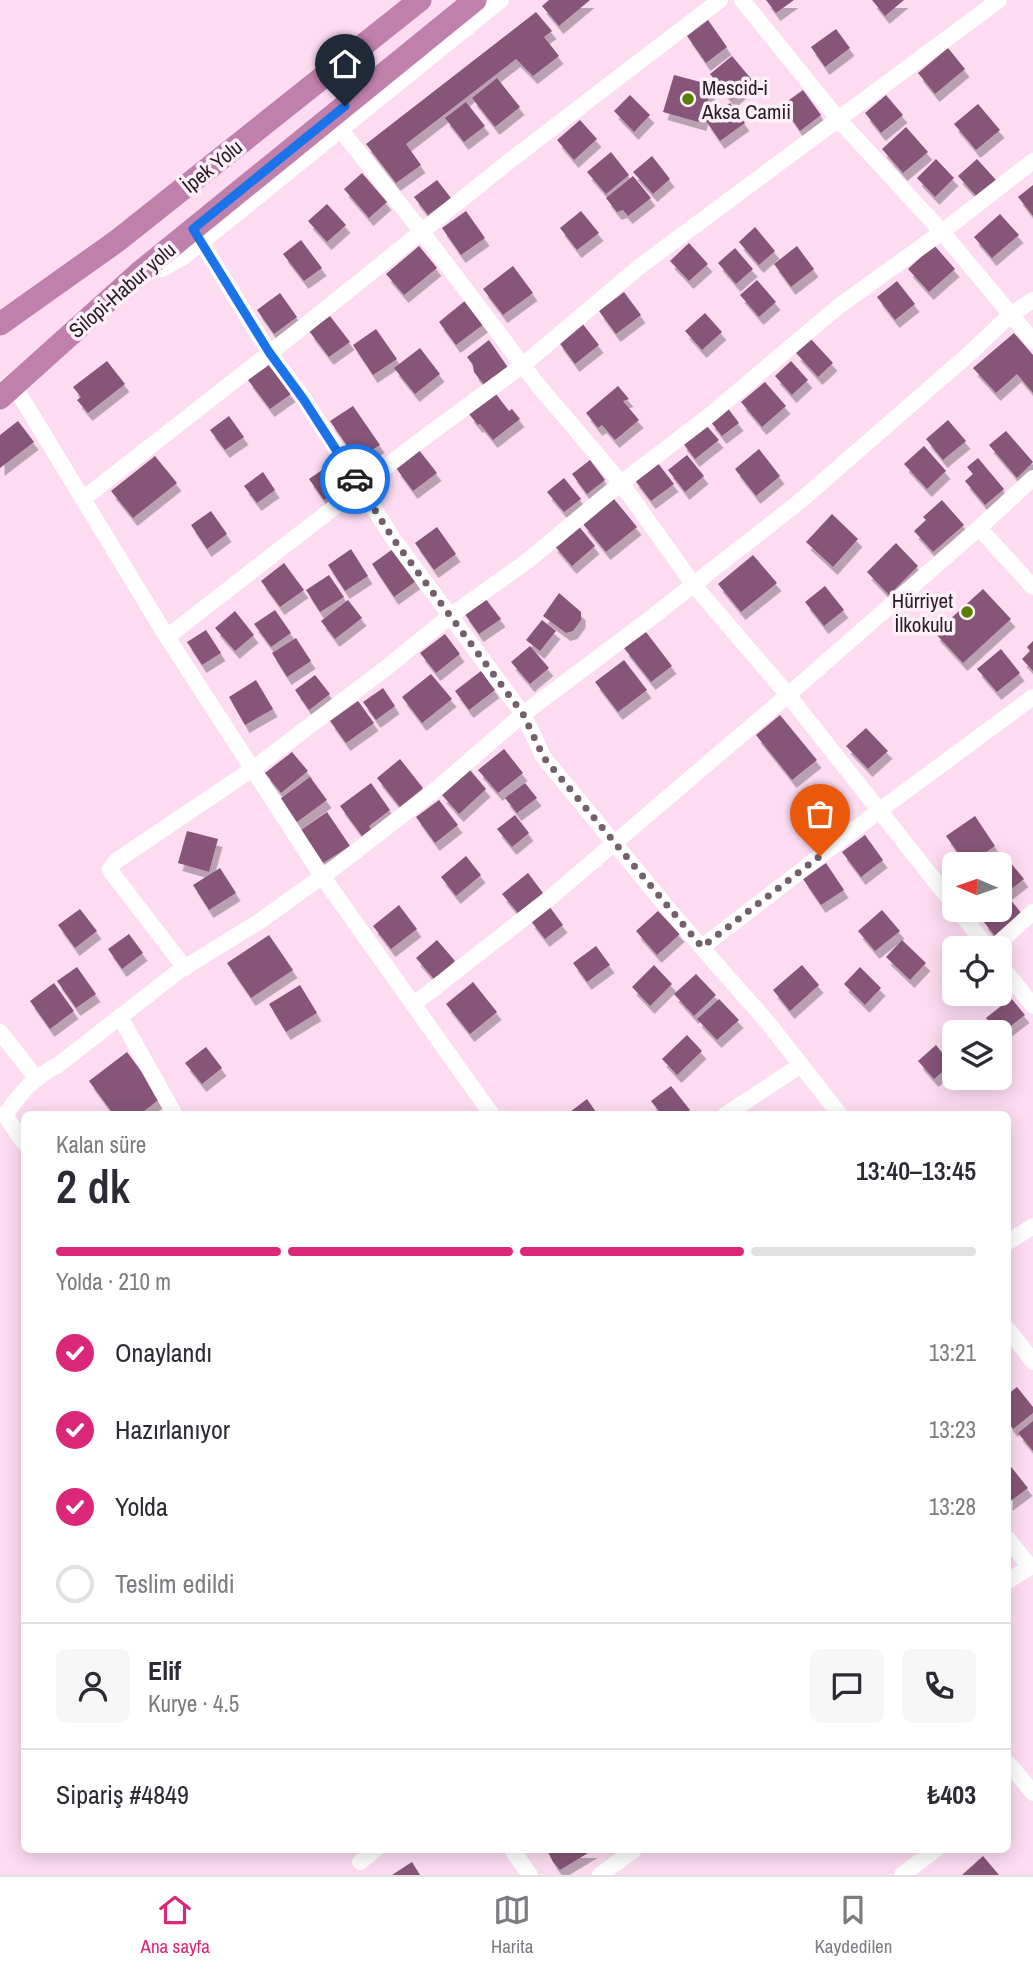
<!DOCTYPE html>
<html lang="tr">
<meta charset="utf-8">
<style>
:root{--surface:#fff;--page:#f7f7f7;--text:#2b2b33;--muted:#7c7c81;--line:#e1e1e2;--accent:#db2777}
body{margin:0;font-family:"Archivo Narrow",sans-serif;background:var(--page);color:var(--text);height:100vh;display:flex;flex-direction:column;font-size:26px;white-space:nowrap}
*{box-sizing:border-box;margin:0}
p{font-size:23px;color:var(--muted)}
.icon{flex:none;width:38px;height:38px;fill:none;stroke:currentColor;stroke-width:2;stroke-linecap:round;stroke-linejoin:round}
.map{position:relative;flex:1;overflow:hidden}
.drawer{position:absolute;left:21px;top:1111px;width:990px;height:742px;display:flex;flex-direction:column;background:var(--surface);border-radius:10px;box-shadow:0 4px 18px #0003}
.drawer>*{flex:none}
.needle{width:46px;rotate:272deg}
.buttons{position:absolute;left:942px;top:852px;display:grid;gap:14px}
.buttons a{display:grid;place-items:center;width:70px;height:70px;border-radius:10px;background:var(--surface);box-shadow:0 4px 18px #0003;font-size:35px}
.pin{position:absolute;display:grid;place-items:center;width:60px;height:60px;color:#fff;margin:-72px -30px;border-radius:50% 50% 50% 0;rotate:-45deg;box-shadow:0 0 7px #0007}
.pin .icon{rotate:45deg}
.courier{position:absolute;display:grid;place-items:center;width:70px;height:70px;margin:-35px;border:5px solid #1a73e8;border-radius:50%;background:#fff;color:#222;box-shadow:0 2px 9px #0007}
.overview em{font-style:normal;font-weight:600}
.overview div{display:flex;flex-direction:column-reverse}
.overview{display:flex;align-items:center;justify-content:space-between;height:119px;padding:0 35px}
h1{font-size:46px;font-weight:600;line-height:52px}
.bar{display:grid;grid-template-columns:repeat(4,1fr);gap:10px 7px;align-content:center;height:84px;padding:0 35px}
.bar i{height:9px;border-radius:5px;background:var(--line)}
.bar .current{background:var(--accent)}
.bar p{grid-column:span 4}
.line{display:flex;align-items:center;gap:18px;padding:0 35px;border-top:2px solid var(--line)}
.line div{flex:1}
.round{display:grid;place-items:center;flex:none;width:74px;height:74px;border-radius:10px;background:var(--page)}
ol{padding:0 35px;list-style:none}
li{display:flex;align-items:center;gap:21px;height:77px}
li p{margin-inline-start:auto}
li .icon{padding:7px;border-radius:50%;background:var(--accent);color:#fff;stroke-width:4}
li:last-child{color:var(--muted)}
li i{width:38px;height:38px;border:4px solid var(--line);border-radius:50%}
.tab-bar{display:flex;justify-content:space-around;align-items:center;height:98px;border-top:2px solid var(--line);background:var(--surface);font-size:19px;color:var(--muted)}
.tab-bar a{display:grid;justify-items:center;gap:4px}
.tab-bar .current{color:var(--accent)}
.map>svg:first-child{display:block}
.building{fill:#865477;filter:url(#shadow)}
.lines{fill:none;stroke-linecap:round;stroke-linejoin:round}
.minor{stroke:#fff;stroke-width:16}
.highway{stroke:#c080ac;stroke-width:23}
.done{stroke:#74606d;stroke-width:7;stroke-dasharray:0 12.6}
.route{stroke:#1a73e8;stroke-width:9}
.poi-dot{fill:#578001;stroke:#fef0f9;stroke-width:2.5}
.labels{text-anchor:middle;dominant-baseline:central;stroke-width:7;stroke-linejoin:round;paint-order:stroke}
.poi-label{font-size:21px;fill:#2a1e26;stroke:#fef0f9;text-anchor:start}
.street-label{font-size:21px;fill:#2a1e26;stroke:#fef0f9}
</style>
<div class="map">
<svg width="1033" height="1875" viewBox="0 0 1033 1875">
<defs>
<filter id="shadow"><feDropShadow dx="4.5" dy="8" stdDeviation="0" flood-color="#0004"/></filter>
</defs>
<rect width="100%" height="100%" fill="#fddcf2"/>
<g class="building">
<path d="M549 0H590L559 26 542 6Z"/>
<path d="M766 0H794L776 13Z"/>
<path d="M872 0H904L885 16Z"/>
<path d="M536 12 552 31 544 37 559 56 533 76 516 59 406 144 421 165 396 183 366 144Z"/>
<path d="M708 20 727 47 706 63 687 36Z"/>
<path d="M836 29 850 48 825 67 811 47Z"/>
<path d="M948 48 965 69 935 94 918 73Z"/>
<path d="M732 56 753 81 731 100 710 74Z"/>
<path d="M674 75 712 85 702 123 663 112Z"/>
<path d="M497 78 520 107 495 127 472 98Z"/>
<path d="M803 90 821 115 800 131 782 105Z"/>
<path d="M630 95 650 115 634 132 614 111Z"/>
<path d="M886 95 903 115 881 133 865 113Z"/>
<path d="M466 102 485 126 464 142 445 118Z"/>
<path d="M730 103 745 123 720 141 706 121Z"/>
<path d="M978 104 1000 130 976 150 954 124Z"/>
<path d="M580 120 597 139 574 160 557 140Z"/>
<path d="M906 127 928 152 903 173 882 149Z"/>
<path d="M611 152 629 175 606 194 587 172Z"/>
<path d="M652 156 670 179 653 194 633 172Z"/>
<path d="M936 159 954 178 935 197 917 178Z"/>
<path d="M977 159 996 180 978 198 958 176Z"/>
<path d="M362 173 387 202 369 218 344 189Z"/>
<path d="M633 176 651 198 628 216 623 210 617 212 606 198Z"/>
<path d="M437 180 451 198 428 215 414 197Z"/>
<path d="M1033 185V216L1018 197Z"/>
<path d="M327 204 346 225 327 242 308 221Z"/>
<path d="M466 211 485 238 461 255 442 228Z"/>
<path d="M581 211 599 233 577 250 560 228Z"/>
<path d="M1000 214 1019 235 992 258 974 237Z"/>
<path d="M755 227 775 251 759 265 739 242Z"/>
<path d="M301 240 322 268 304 281 283 254Z"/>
<path d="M689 243 708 264 689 281 670 261Z"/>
<path d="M934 245 955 269 929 292 908 269Z"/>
<path d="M419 246 437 268 404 295 386 274Z"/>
<path d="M797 246 814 269 791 287 774 264Z"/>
<path d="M735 248 753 269 736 284 718 263Z"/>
<path d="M513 266 533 293 503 315 483 289Z"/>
<path d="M757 280 776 302 759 317 740 295Z"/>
<path d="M897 281 915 304 895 320 877 297Z"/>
<path d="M624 292 641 315 616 334 599 311Z"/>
<path d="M280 293 297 317 274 334 257 310Z"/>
<path d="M466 300 484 324 456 345 439 322Z"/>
<path d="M705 313 722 332 702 350 685 331Z"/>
<path d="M330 316 350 342 329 357 309 331Z"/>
<path d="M582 323 599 345 575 364 558 341Z"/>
<path d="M376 329 397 359 373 375 353 345Z"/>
<path d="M1014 333 1033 355V393L1017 374 996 393 973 368Z"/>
<path d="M811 339 833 363 818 377 796 353Z"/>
<path d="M489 340 509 369 485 386 474 372 473 365 467 357Z"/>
<path d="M420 348 440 374 415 394 394 368Z"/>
<path d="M107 361 125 384 88 413 77 400 81 397 73 387Z"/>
<path d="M791 361 808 380 792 395 775 376Z"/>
<path d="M269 365 291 394 270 409 248 380Z"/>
<path d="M765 382 786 406 762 427 741 402Z"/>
<path d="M618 386 629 399 623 401 639 420 615 440 602 425 598 428 586 413Z"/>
<path d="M496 394 509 411 512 409 520 419 493 440 480 424 478 425 469 414Z"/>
<path d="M353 406 380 445 357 460 330 421Z"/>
<path d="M727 407 739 423 722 436 710 421Z"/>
<path d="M229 416 244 437 225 450 210 430Z"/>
<path d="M948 420 966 441 943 460 926 439Z"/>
<path d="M18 421 34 442 0 468V435Z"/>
<path d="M705 424 719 440 695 459 682 442Z"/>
<path d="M1006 431 1033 462 1017 478 989 445Z"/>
<path d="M924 446 946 471 927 489 904 464Z"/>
<path d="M759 449 780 476 756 496 735 469Z"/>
<path d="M419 450 437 473 413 491 396 468Z"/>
<path d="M687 455 704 476 685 492 668 470Z"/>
<path d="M155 456 177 483 133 518 111 491Z"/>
<path d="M978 458 1004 489 985 505 965 481 973 474 967 467Z"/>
<path d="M590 460 605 480 587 494 572 474Z"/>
<path d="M335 461 350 482 324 500 309 479Z"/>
<path d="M657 462 674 484 651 501 634 479Z"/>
<path d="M263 472 275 490 257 503 244 486Z"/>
<path d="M564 478 581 499 564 512 547 492Z"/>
<path d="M614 499 637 527 606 552 583 524Z"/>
<path d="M942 500 964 525 933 552 914 531 926 520 923 517Z"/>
<path d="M211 511 227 534 207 549 191 525Z"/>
<path d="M832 514 858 539 833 567 806 542Z"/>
<path d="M577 524 595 546 572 566 553 544Z"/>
<path d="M437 527 456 554 434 570 415 543Z"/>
<path d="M896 543 918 566 889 595 867 572Z"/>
<path d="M351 549 368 576 345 591 328 565Z"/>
<path d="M393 549 416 581 394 597 372 564Z"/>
<path d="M753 555 777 583 741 612 718 584Z"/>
<path d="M284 563 304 590 280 607 261 581Z"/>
<path d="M329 575 344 597 320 612 306 590Z"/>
<path d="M825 586 844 610 824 626 805 602Z"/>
<path d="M983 589 1011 619 963 663 935 633Z"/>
<path d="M559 593 581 612V620L573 631 566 633 543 616Z"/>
<path d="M485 598 501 619 479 634 464 613Z"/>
<path d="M348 600 362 618 335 639 321 621Z"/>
<path d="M275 610 291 633 271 647 254 624Z"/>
<path d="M235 611 254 635 235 651 215 628Z"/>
<path d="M542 620 556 631 540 651 526 640Z"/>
<path d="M206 630 221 653 202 665 187 642Z"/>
<path d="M646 632 672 666 651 682 624 648Z"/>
<path d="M445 634 460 654 436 673 420 653Z"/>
<path d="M296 638 311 661 287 677 272 653Z"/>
<path d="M1033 641V671L1022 659 1030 651 1027 647Z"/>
<path d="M530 646 549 668 530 684 511 662Z"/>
<path d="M1001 649 1020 673 997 692 977 669Z"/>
<path d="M624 660 647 690 618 712 595 682Z"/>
<path d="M481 671 495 690 469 710 455 691Z"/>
<path d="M431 674 452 699 422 723 402 697Z"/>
<path d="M315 675 330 694 309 710 295 690Z"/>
<path d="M256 680 273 709 245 725 229 697Z"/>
<path d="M383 688 395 706 376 720 363 702Z"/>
<path d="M358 701 374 723 346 743 330 721Z"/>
<path d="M780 715 817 760 792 780 756 735Z"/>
<path d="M866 728 888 751 868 769 846 746Z"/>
<path d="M504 749 523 773 498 793 478 770Z"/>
<path d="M292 752 308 771 281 793 265 773Z"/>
<path d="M400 759 423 788 400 807 377 778Z"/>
<path d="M470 770 486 789 459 814 442 795Z"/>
<path d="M310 777 327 800 297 822 280 799Z"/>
<path d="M371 783 390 810 369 826 371 829 362 836 340 806Z"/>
<path d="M525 783 537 798 517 813 505 798Z"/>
<path d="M439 800 458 825 435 843 416 817Z"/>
<path d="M327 812 350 846 323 863 301 830Z"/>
<path d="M515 815 529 833 512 847 497 829Z"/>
<path d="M975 816 995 846 969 864H966L946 836Z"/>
<path d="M187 831 218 839 209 872 178 863Z"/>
<path d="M865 835 883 860 861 877 842 852Z"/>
<path d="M466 856 481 875 456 896 441 877Z"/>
<path d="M1005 856 1024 879 1001 897 999 864H995Z"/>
<path d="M826 863 844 890 821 905 803 879Z"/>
<path d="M220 868 236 893 209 910 193 885Z"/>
<path d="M528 873 543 893 518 913 502 894Z"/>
<path d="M1010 899 1022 914 995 936 983 921 997 910H999V908Z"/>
<path d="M399 905 417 929 391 949 373 926Z"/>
<path d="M549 906 563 925 545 939 530 920Z"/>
<path d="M80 909 97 931 75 948 58 925Z"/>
<path d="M882 910 900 931 875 951 858 931Z"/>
<path d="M658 911 680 934 657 955 636 931Z"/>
<path d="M129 934 143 953 122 969 108 949Z"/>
<path d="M269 935 293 970 251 998 227 963Z"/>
<path d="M437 940 455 961 434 979 416 958Z"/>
<path d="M902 940 926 963 910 980 886 957Z"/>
<path d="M596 946 610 965 587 982 573 963Z"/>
<path d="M654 965 672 984 650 1006 632 987Z"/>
<path d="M802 965 819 985 790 1011 773 990Z"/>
<path d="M77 967 96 994 76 1008 57 981Z"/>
<path d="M860 967 881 988 865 1005 844 984Z"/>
<path d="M696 974 716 995 694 1016 674 994Z"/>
<path d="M473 982 497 1012 470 1034 446 1004Z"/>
<path d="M54 983 74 1011 50 1029 30 1001Z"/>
<path d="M300 985 317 1013 286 1032 269 1004Z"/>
<path d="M1011 998 1025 1015 999 1035V1032L986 1018Z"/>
<path d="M719 999 739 1020 717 1040 697 1019Z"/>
<path d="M687 1035 702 1051 677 1075 662 1059Z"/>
<path d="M936 1045 944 1055 948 1051 954 1057V1062L934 1079 918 1061Z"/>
<path d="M206 1047 222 1068 202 1084 185 1063Z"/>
<path d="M127 1052 161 1098 139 1115H114L89 1081Z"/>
<path d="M671 1086 690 1110 685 1115H662L651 1101Z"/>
<path d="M587 1099 598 1115H566Z"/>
<path d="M1017 1387 1033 1407V1413L1013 1429 1008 1422V1394Z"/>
<path d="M1033 1421V1451L1018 1433Z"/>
<path d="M1008 1463 1028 1488 1008 1503Z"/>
<path d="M547 1850H593L560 1870 553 1862Z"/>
<path d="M983 1856 999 1875H962Z"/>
<path d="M412 1862 420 1875H392Z"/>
</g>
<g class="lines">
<g class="minor">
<path d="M742 0 839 120 942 232 1033 341"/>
<path d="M340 129 422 232 537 384 621 483 693 584 788 695 954 905"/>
<path d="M193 229 269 352 304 399 394 540 523 714 544 758 676 918 769 1024 840 1115"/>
<path d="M141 273 162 269 182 258 501 0"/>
<path d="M13 384 167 637 322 876 492 1115"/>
<path d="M83 499 308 323 512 159 720 0"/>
<path d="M979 528 1033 587"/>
<path d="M167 637 417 443 523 365 639 267 999 0"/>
<path d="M958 910 988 948"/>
<path d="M702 947 880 810 1033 697"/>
<path d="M993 948 1033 912"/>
<path d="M999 963 1033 1006"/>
<path d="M185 968 112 873 110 869 116 861 254 768 386 668 450 616 526 562 621 483 710 415 839 306 942 232 1033 161"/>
<path d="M414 1004 550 898 788 695 979 528 1033 478"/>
<path d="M120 1017 175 1115"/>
<path d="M0 1032 37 1079"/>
<path d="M725 1115 801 1065"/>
<path d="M24 1143 5 1115C21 1093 32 1078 58 1065L179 971 260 921 338 865 439 787 523 714 647 621 799 502 969 354 1010 315 1033 300"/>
<path d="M1008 1242 1033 1226"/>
<path d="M1008 1329 1033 1362"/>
<path d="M1008 1539 1030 1567"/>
<path d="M1008 1581 1033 1565"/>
<path d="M1008 1763 1033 1793"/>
<path d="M512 1850 530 1875"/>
<path d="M360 1862 375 1850"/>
<path d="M600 1875 634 1850"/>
<path d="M902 1875 935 1850"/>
</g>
<g class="highway">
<path d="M0 324 117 241 420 0"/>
<path d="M0 398 139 273 475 0"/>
</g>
</g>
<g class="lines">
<path class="done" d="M355 479 394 540 523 714 544 758 702 947 820 856"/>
<path class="route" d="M345 106 193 229 269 352 304 400 355 479"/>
</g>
<g class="poi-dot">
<circle cx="688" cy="99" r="7"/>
<circle cx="967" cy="612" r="7"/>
</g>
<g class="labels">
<g class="poi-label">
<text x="702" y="87">Mescid-i<tspan x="702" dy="24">Aksa Camii</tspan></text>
<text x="953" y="600" text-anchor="end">Hürriyet<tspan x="953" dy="24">İlkokulu</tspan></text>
</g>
<g class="street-label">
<text transform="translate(212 166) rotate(-39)">İpek Yolu</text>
<text transform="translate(122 290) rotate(-41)">Silopi-Habur yolu</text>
</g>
</g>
</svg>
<div class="buttons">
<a><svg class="needle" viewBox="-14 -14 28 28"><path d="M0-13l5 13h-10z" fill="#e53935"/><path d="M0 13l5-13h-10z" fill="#7c7c81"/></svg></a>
<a><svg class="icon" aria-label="locate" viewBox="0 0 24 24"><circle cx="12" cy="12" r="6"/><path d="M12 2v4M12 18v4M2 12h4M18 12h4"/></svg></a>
<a><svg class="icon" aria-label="layers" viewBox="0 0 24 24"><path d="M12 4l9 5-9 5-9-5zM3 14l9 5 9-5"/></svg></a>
</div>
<div class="pin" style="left:820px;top:856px;background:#ea580c"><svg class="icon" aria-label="bag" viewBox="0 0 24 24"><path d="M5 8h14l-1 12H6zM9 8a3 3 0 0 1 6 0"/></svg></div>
<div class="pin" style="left:345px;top:106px;background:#1f2937"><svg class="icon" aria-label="home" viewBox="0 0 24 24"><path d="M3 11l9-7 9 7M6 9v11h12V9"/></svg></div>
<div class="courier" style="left:355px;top:479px"><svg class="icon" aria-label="car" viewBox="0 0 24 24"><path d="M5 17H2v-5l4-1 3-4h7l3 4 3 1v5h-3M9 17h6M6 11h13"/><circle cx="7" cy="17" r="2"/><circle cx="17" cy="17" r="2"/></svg></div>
<section class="drawer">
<div class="overview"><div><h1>2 dk</h1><p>Kalan süre</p></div><em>13:40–13:45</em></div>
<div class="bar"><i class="current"></i><i class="current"></i><i class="current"></i><i></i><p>Yolda · 210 m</p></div>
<ol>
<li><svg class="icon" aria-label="check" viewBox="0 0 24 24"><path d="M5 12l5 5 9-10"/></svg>Onaylandı<p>13:21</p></li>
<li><svg class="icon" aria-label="check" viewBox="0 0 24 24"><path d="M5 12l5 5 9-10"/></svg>Hazırlanıyor<p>13:23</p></li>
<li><svg class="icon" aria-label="check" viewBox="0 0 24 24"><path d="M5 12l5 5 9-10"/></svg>Yolda<p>13:28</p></li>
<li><i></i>Teslim edildi</li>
</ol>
<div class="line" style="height:126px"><a class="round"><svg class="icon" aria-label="person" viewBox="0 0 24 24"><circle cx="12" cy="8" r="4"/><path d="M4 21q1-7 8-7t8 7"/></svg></a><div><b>Elif</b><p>Kurye · 4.5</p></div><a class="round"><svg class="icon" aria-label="chat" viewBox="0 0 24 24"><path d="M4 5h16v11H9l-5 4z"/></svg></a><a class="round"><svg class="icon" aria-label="phone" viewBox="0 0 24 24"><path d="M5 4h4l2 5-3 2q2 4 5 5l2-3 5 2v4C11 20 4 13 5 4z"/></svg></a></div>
<div class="line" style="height:91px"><div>Sipariş #4849</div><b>₺403</b></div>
</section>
</div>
<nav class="tab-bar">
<a class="current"><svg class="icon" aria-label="home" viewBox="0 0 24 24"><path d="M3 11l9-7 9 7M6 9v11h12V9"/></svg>Ana sayfa</a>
<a><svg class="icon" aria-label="map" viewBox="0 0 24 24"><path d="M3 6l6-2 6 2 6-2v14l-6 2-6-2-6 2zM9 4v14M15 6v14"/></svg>Harita</a>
<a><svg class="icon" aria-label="saved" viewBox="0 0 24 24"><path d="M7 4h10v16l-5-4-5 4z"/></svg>Kaydedilen</a>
</nav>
